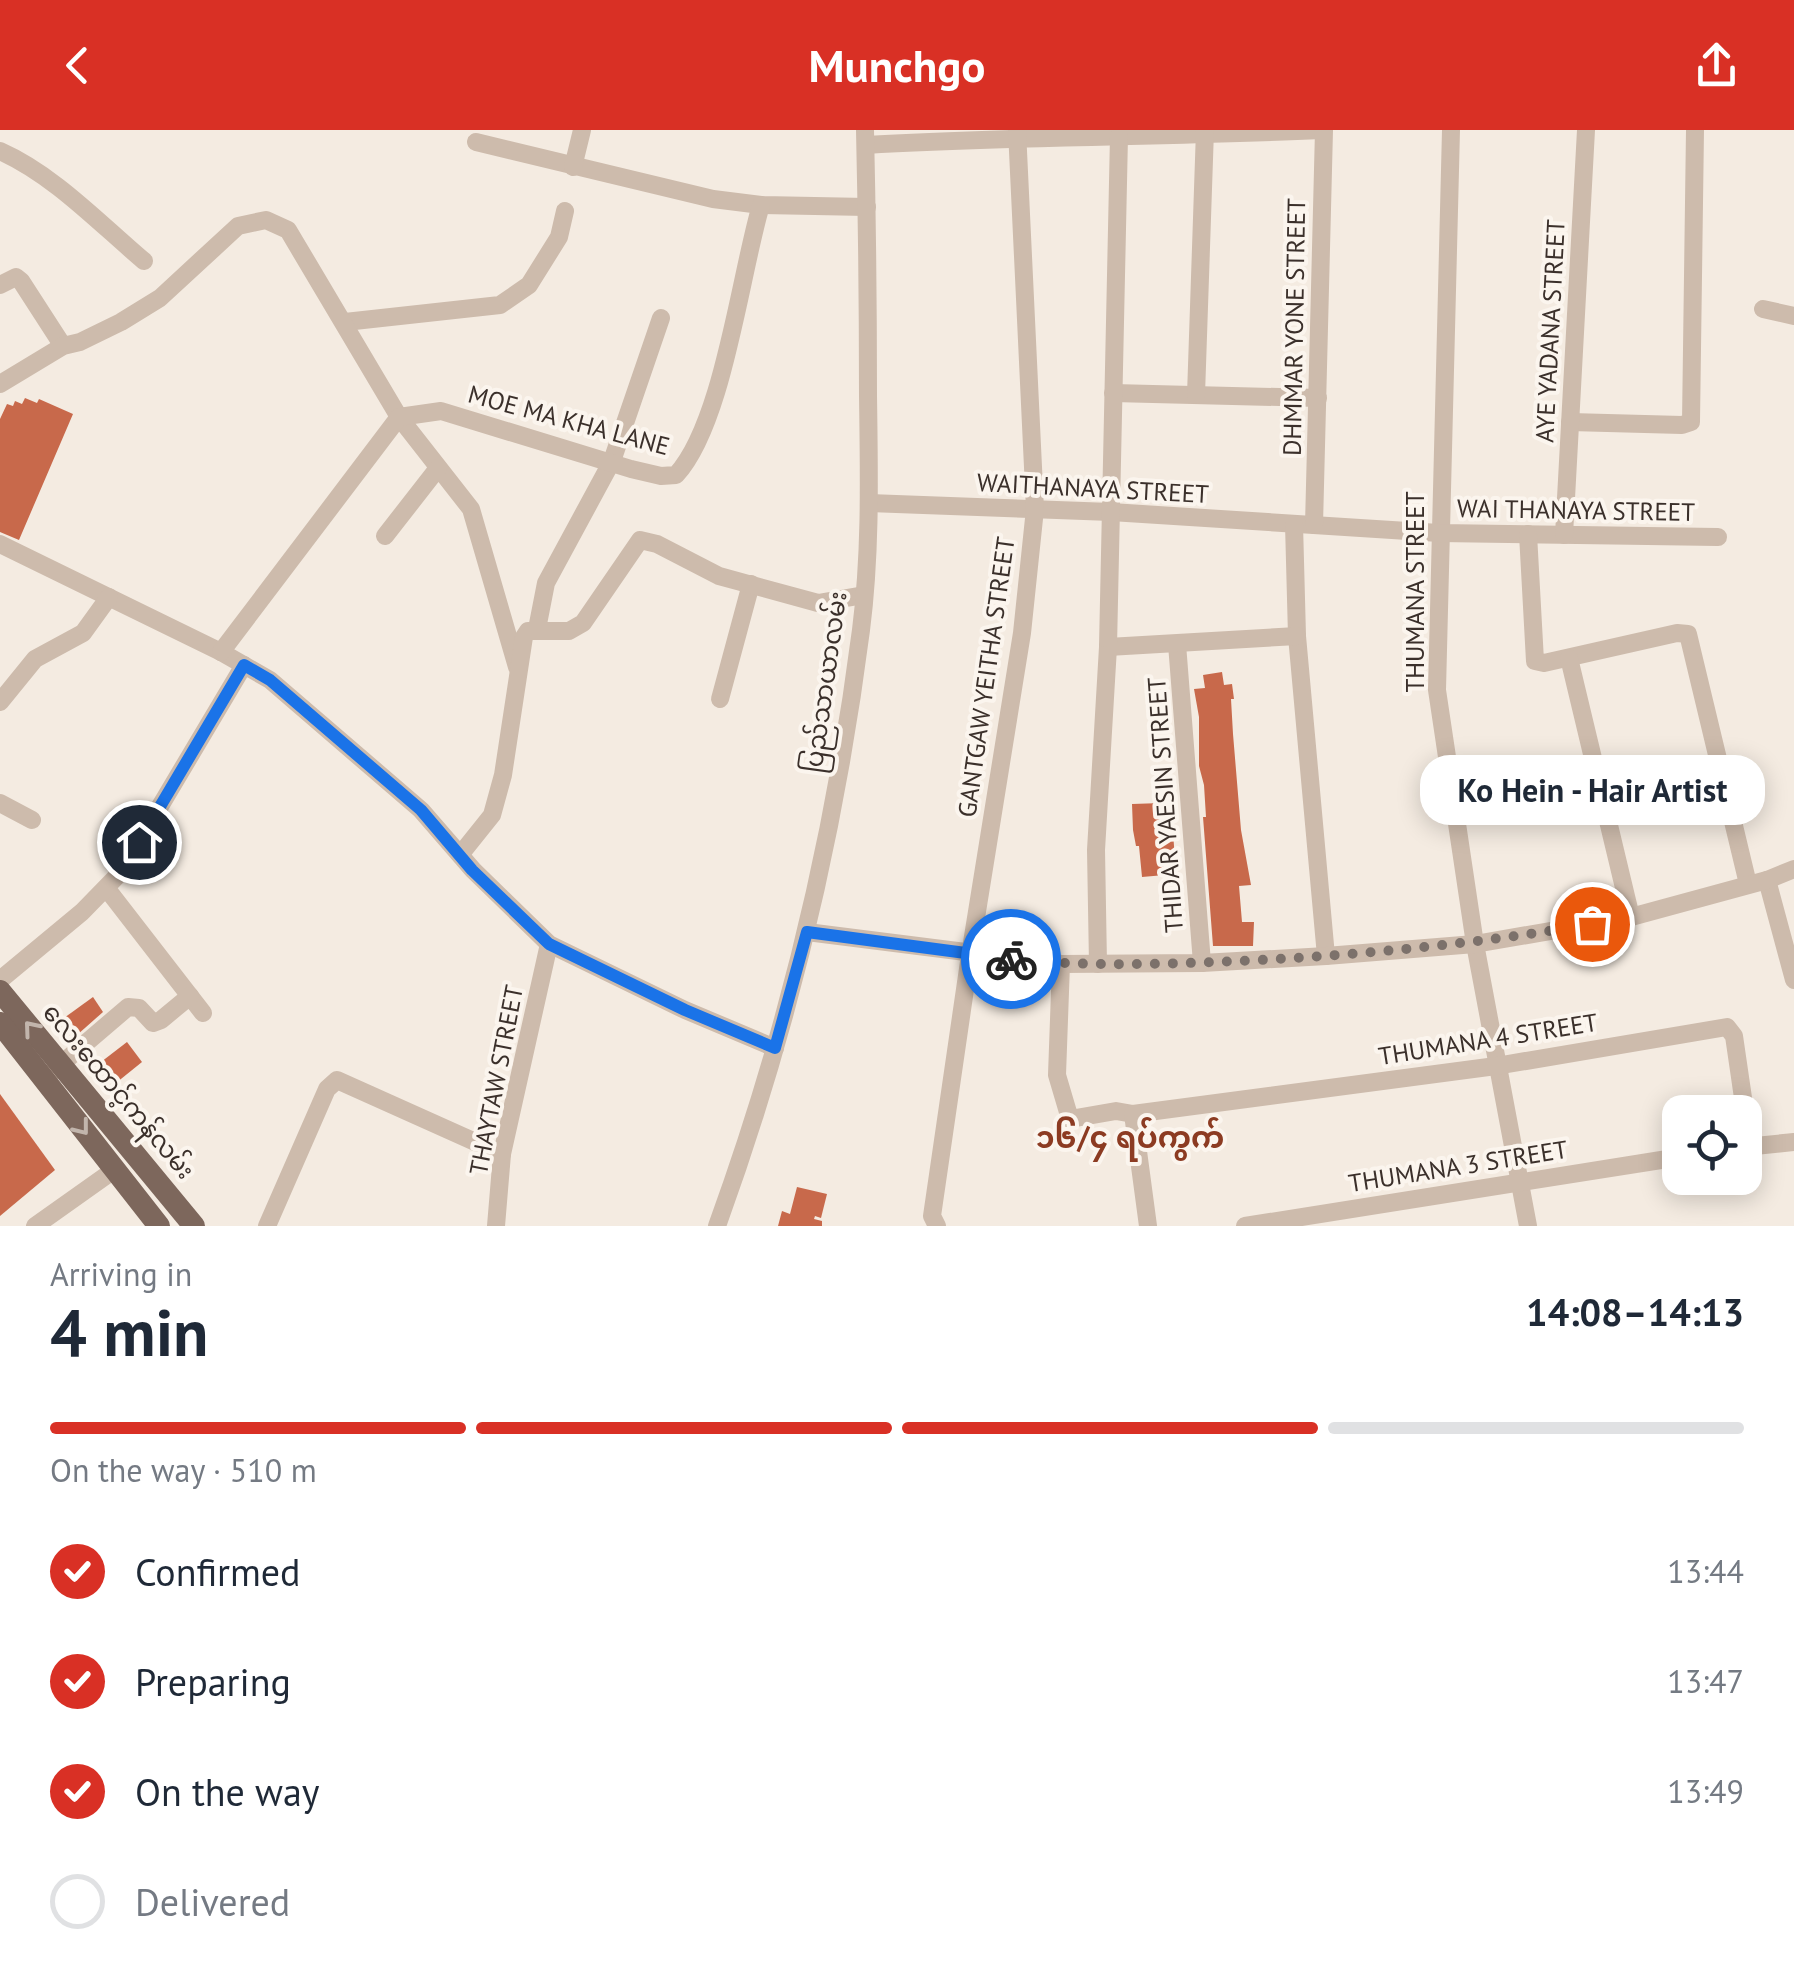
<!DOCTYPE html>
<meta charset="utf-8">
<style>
:root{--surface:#fff;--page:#f2f2f3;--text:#1f2937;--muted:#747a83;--line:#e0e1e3;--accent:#d93025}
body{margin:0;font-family:"PT Sans","Noto Sans Myanmar",sans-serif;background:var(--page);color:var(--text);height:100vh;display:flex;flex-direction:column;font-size:38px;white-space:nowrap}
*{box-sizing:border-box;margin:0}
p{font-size:32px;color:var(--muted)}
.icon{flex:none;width:55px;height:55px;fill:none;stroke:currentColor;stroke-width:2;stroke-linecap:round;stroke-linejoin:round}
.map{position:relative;height:1096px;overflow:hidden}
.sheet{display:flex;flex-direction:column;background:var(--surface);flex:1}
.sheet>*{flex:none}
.buttons{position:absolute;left:1662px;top:965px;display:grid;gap:20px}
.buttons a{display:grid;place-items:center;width:100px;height:100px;border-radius:20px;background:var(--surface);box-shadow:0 5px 25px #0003;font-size:50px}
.pin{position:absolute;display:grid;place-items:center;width:85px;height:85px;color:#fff;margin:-42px;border:5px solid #fff;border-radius:50%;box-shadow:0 2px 10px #0007}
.courier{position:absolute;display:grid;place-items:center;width:100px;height:100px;margin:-50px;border:8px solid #1a73e8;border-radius:50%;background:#fff;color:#222;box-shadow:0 2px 12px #0007}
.bubble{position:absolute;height:70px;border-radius:30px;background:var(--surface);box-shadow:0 5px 25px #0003;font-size:32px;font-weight:800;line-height:70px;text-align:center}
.headline em{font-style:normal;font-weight:800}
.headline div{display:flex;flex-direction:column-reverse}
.headline{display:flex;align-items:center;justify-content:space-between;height:170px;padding:0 50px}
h1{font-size:65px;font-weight:800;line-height:75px}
.bar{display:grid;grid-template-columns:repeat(4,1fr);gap:15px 10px;align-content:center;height:120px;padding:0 50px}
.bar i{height:12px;border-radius:8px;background:var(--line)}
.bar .active{background:var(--accent)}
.bar p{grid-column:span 4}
ol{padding:0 50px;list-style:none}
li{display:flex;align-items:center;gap:30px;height:110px}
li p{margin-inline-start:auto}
li .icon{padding:10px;border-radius:50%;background:var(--accent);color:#fff;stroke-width:4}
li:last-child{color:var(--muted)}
li i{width:55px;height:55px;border:5px solid var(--line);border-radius:50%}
header{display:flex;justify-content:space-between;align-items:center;height:130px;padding:0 50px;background:var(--accent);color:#fff;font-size:45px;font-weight:800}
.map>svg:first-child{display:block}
.building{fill:#c8694b}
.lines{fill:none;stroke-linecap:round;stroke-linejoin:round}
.minor{stroke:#cdbbac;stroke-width:18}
.major{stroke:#7d675c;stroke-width:22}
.oneway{stroke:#c2b5ac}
.done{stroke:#7c716b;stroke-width:10;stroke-dasharray:0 18}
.route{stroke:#1a73e8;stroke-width:12}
.labels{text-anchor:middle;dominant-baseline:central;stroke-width:8;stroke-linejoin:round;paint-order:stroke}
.street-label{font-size:25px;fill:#3b302b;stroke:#fbf5ee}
.quarter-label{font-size:30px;font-weight:bold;fill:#8c3b22;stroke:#fbf5ee}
</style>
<header><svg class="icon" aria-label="back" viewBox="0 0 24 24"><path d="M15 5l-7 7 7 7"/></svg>Munchgo<svg class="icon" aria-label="share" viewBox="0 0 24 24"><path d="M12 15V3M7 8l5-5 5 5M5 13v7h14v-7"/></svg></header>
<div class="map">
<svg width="1794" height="1096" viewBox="0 0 1794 1096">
<rect width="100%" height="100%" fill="#f4ebe1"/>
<g class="building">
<path d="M25 268 37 273 39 269 73 284 19 410 0 402V289L7 274 13 276 15 271 22 274Z"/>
<path d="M1222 542 1224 555 1232 554 1234 569H1231L1233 604 1241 700 1251 755 1239 756 1242 792H1254L1253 816H1213L1203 687H1206L1204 655 1199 636V587L1194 559 1205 558 1203 545Z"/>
<path d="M1162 673 1163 702H1173L1176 744 1142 747 1139 716H1136L1133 700 1132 674Z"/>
<path d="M93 867 103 882 77 905 64 888Z"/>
<path d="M127 912 142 932 116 953 101 932Z"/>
<path d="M0 964 55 1040 0 1086Z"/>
<path d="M797 1057 827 1064 821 1088 815 1086 814 1089 822 1091V1096H778L782 1081 790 1084Z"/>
</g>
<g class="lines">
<g class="minor">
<path d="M1451 0 1437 560 1475 814 1528 1096"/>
<path d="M476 12 713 69 761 75 867 77"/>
<path d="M866 15C1018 6 1169 7 1321 0"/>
<path d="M0 21C54 45 99 93 144 131"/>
<path d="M573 37 582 0"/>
<path d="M0 155 16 147 21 151 63 216"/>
<path d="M1763 179 1794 186"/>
<path d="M345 192 500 175 529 155 559 107 565 81"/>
<path d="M0 254 63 216 80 212 121 192 160 168 238 96 266 90 288 100 399 287 471 379 517 537"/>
<path d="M1113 263 1318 268"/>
<path d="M1196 265 1205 0"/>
<path d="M1570 292 1682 295 1691 292 1695 0"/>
<path d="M869 373 1111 382 1439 403 1718 407"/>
<path d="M1294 394 1297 506 1326 826"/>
<path d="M1314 395 1324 0"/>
<path d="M1528 404 1535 531 1544 533 1677 503 1688 504 1748 754"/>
<path d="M1564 405 1586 0"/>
<path d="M385 406 438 338"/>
<path d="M0 414 221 522 270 550 421 680 473 740 549 814 685 880 775 918"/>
<path d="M537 499 546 453 612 331 661 188"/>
<path d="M1177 514 1202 833"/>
<path d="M1108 517 1297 506"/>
<path d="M221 522 399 287 441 281 631 339 661 346 676 345C723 294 740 146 761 75"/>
<path d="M1569 528 1631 787"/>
<path d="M720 569 751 454"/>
<path d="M0 572 35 529 83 503 109 467"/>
<path d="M0 673 32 690"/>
<path d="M460 725 492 685 503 645 524 507 528 501H569L583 493 640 410 657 414 719 446 818 473 864 465"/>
<path d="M1767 750 1794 850"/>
<path d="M107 759 203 883"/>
<path d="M807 802 1061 834 1202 833 1326 826 1475 814 1631 787 1767 750 1794 739"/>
<path d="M1061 834 1057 945 1070 989 1116 981 1133 984 1496 936 1727 897 1734 906 1750 1016"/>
<path d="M1098 834 1096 720 1108 517 1119 6"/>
<path d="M0 850 82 782 121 742 244 535"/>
<path d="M52 942 128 877 139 878 153 893 161 890 190 866"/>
<path d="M1133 984 1148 1096"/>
<path d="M1745 1017 1794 1012"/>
<path d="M35 1096 114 1040"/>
<path d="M267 1096 327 959 337 950 502 1024"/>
<path d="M496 1096 502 1024 549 814"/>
<path d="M717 1096C787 904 835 703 861 500 871 422 869 343 868 265 868 177 867 88 865 0"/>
<path d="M937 1096 932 1086 970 825 1022 503 1035 379 1017 0"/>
<path d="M1245 1096 1680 1027"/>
</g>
<g class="major">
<path d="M0 861 194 1096"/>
<path d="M0 893 159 1096"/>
</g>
</g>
<defs><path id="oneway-chevron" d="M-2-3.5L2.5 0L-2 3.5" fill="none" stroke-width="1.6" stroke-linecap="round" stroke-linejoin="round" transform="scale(2.5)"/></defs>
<g class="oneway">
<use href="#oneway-chevron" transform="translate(31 898) rotate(-130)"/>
<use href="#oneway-chevron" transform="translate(82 998) rotate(52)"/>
</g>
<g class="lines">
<path class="done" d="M1011 829C1088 837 1165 834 1241 831 1360 825 1476 814 1592 794"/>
<path class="route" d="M139 712 244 535 270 550 421 680 472 740 549 814 685 880 775 918 807 802 1011 829"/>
</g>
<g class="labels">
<g class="street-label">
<text transform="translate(1294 197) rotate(-89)">DHMMAR YONE STREET</text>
<text transform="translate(1550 201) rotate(-87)">AYE YADANA STREET</text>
<text transform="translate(569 290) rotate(15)">MOE MA KHA LANE</text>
<text transform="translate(1093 358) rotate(3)">WAITHANAYA STREET</text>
<text transform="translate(1576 380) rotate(1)">WAI THANAYA STREET</text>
<text transform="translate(1415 462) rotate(-90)">THUMANA STREET</text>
<text transform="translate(986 547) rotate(-82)">GANTGAW YEITHA STREET</text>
<text transform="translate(825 552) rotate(-82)">ပြည်သာယာလမ်း</text>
<text transform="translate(1165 675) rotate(-94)">THIDAR YAESIN STREET</text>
<text transform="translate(1488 909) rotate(-9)">THUMANA 4 STREET</text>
<text transform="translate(496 950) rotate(-79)">THAYTAW STREET</text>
<text transform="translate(119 961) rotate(50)">လေးထောင့်ကန်လမ်း</text>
<text transform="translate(1458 1036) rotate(-9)">THUMANA 3 STREET</text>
</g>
<g class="quarter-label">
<text x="1130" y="1006">၁၆/၄ ရပ်ကွက်</text>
</g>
</g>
</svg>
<div class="buttons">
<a><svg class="icon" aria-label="locate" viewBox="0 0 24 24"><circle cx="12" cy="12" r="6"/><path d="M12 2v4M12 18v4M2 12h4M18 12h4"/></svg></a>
</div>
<div class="pin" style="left:1592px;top:794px;background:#ea580c"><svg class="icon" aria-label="bag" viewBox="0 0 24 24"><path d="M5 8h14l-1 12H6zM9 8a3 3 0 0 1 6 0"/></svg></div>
<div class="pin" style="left:139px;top:712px;background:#1f2937"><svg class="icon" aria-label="home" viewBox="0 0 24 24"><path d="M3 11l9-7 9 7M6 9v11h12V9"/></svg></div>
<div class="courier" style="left:1011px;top:829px"><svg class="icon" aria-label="bike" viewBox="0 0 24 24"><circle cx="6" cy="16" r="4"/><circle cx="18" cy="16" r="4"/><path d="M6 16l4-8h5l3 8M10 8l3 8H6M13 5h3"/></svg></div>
<div class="bubble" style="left:1420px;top:625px;width:345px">Ko Hein - Hair Artist</div>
</div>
<section class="sheet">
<div class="headline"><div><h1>4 min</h1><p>Arriving in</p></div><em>14:08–14:13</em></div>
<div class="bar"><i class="active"></i><i class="active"></i><i class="active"></i><i></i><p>On the way · 510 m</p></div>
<ol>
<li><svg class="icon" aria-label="check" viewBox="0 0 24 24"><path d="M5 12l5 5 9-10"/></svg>Confirmed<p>13:44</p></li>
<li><svg class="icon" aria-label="check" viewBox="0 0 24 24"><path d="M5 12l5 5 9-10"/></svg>Preparing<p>13:47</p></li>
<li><svg class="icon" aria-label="check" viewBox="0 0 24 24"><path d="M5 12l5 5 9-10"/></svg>On the way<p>13:49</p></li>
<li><i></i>Delivered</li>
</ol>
</section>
